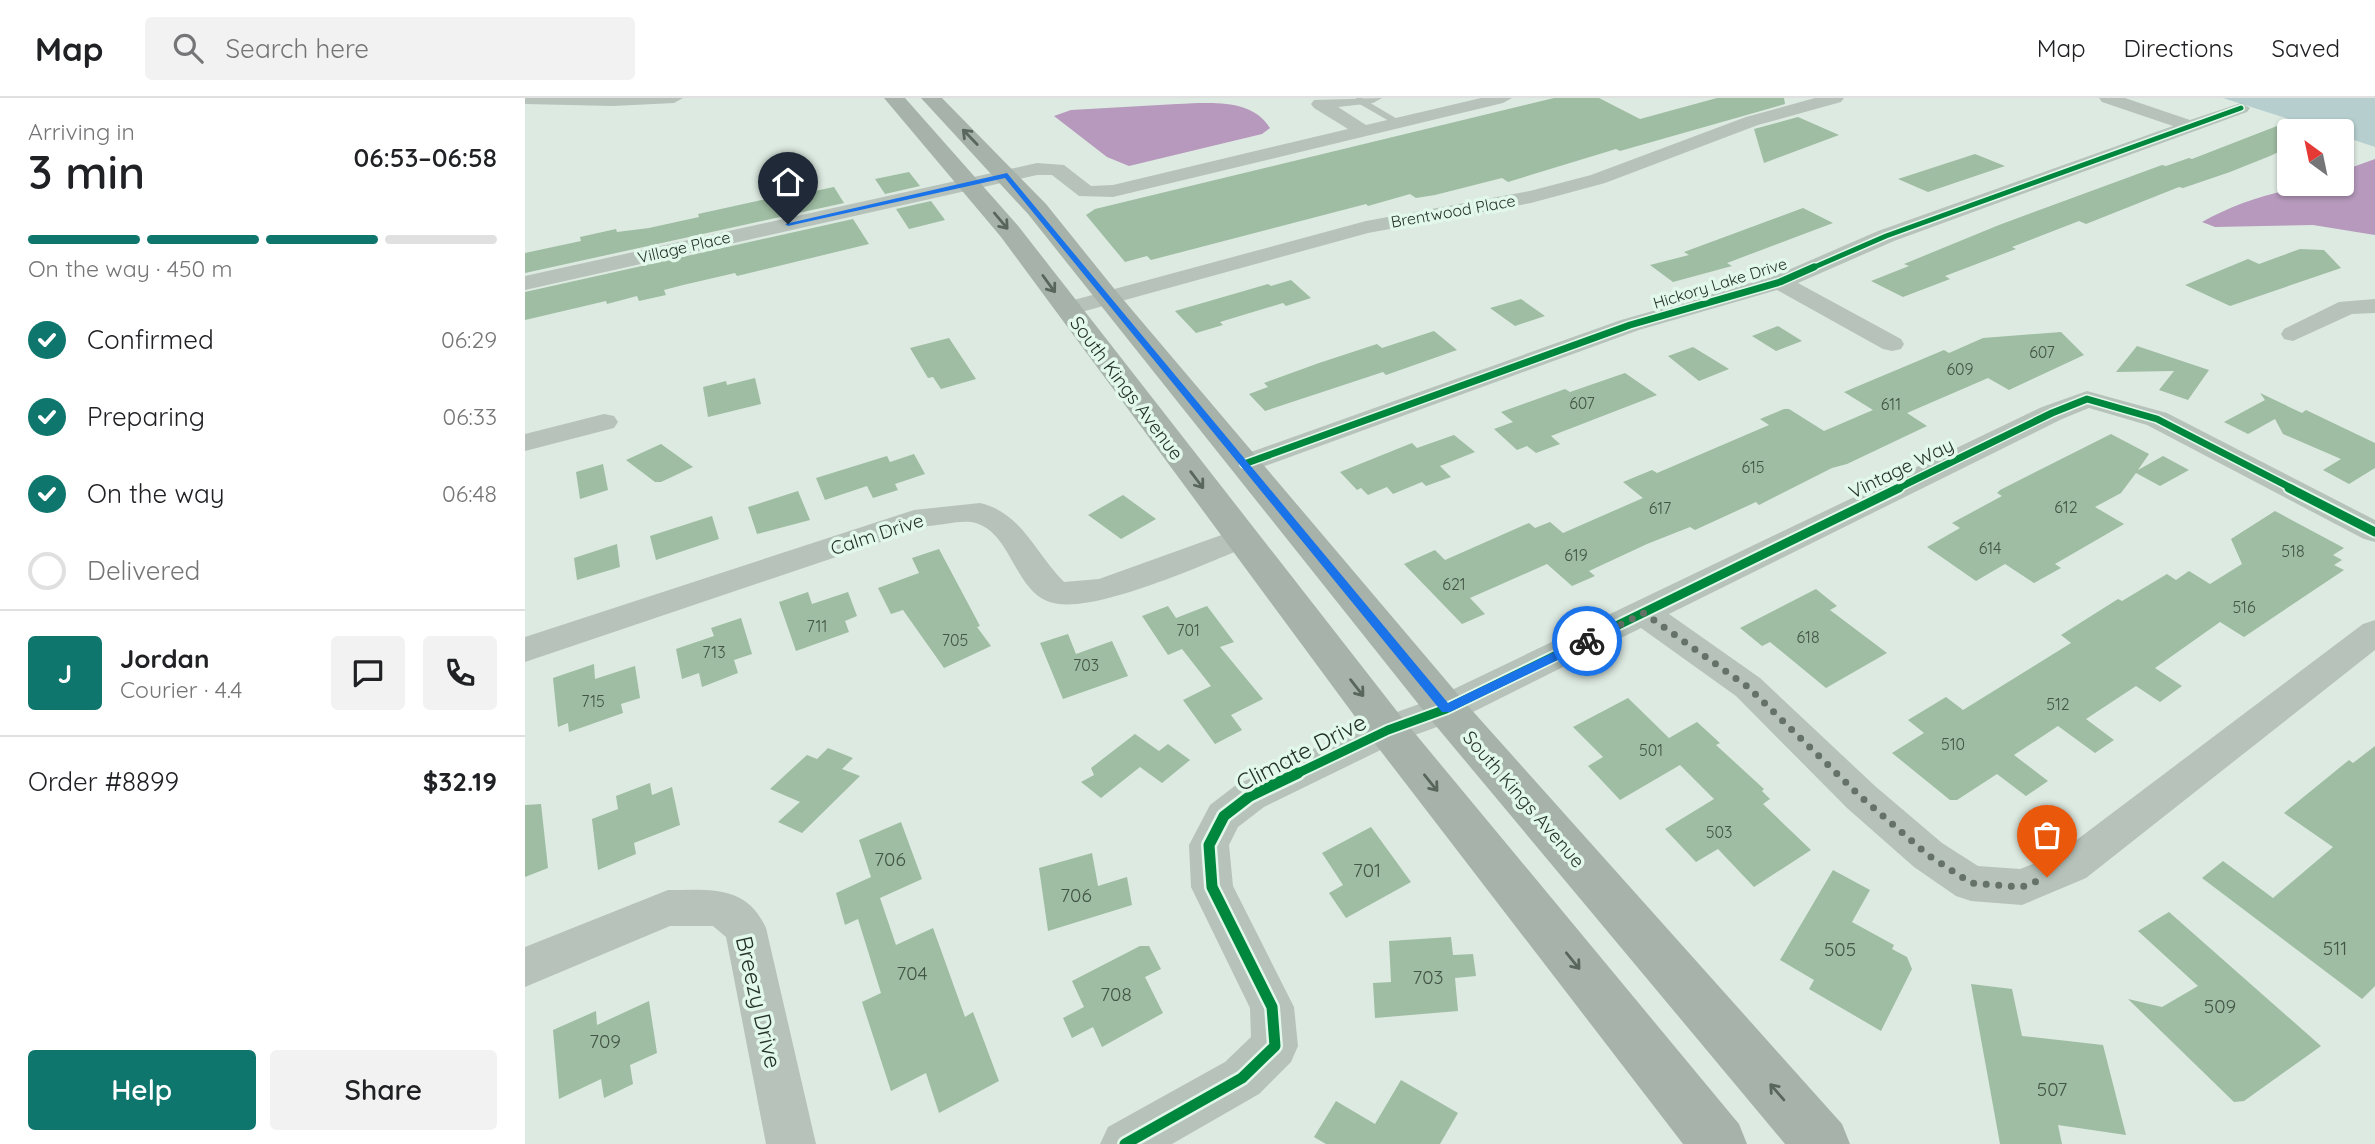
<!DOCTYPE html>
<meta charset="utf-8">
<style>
:root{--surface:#fff;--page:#f2f2f2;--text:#202124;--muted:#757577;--line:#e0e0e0;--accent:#0f766e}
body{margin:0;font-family:Quicksand,sans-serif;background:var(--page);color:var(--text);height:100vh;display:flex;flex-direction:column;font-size:26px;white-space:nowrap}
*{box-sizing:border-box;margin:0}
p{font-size:23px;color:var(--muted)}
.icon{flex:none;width:38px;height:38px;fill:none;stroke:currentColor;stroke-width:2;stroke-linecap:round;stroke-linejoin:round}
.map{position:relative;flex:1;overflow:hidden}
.side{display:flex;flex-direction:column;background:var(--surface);width:525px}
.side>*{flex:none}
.needle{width:46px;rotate:327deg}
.controls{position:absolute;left:1752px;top:21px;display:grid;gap:14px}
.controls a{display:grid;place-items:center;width:77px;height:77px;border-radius:7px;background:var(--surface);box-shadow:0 2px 5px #0004;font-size:35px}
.pin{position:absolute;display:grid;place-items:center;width:60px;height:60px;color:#fff;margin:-72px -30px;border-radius:50% 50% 50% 0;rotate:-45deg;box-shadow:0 0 7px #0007}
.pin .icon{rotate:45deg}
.courier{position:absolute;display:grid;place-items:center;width:70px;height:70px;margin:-35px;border:5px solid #1a73e8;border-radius:50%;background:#fff;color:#222;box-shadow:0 2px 9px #0007}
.head em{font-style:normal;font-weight:600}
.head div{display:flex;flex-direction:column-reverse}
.head{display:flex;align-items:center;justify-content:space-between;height:119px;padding:0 28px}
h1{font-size:46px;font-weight:600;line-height:52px}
.bar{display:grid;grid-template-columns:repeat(4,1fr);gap:10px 7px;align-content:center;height:84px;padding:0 28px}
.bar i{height:9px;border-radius:5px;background:var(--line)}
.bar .current{background:var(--accent)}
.bar p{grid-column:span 4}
.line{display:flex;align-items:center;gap:18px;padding:0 28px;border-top:2px solid var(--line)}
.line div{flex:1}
.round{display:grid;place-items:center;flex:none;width:74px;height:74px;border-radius:7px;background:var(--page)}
ol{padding:0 28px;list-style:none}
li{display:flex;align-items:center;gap:21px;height:77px}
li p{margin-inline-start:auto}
li .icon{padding:7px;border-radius:50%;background:var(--accent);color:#fff;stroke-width:4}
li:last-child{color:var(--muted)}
li i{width:38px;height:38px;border:4px solid var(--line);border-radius:50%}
.primary-button{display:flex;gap:14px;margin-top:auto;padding:14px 28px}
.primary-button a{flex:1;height:80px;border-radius:7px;background:var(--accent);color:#fff;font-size:28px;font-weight:600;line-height:80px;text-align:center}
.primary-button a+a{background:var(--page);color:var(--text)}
header{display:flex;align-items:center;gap:42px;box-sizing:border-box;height:98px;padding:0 35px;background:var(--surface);border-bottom:2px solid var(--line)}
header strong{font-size:33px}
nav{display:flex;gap:38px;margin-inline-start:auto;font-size:24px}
.search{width:490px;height:63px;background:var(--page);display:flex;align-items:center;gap:18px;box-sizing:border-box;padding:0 24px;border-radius:7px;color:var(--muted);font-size:26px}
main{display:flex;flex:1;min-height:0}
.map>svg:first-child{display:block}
.green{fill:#b6cece}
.water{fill:#b699bc}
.building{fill:#9ebda2}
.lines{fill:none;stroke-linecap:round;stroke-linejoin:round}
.service{fill:#b6c2ba;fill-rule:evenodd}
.minor{fill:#b6c2ba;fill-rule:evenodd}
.secondary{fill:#a7b3aa;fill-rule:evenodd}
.cycleway-far3-casing{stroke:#e2f8eb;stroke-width:8}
.cycleway-far2-casing{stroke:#e2f8eb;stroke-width:10}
.cycleway-far1-casing{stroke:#e2f8eb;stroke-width:13}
.cycleway-casing{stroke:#e2f8eb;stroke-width:16}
.cycleway-far3{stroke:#00873e;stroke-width:5}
.cycleway-far2{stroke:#00873e;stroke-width:7}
.cycleway-far1{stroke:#00873e;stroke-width:9}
.cycleway{stroke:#00873e;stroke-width:11}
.oneway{stroke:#59665b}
.route{fill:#1a73e8}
.done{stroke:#657268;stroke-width:7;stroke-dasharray:0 12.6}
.labels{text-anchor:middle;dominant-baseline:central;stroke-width:7;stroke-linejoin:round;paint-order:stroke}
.far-street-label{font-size:16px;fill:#253227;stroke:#e2f8eb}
.number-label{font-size:16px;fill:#435546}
.street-label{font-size:19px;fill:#253227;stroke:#e2f8eb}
.near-number-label{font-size:19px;fill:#435546}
.near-street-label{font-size:23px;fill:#253227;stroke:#e2f8eb}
</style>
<header>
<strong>Map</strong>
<div class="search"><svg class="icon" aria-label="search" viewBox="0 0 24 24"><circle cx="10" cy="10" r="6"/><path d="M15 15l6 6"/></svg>Search here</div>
<nav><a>Map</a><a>Directions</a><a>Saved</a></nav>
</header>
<main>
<section class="side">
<div class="head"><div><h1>3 min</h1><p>Arriving in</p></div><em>06:53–06:58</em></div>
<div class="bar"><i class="current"></i><i class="current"></i><i class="current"></i><i></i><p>On the way · 450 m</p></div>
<ol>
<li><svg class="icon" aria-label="check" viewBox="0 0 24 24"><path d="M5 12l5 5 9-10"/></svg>Confirmed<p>06:29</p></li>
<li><svg class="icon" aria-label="check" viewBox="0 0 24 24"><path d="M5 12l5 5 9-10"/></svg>Preparing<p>06:33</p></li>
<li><svg class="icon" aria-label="check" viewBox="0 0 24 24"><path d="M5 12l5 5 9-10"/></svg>On the way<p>06:48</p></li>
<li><i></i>Delivered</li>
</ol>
<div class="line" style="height:126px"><b class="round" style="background:var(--accent);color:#fff">J</b><div><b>Jordan</b><p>Courier · 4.4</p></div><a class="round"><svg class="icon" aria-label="chat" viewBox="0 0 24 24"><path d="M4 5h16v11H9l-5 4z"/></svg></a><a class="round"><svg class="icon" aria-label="phone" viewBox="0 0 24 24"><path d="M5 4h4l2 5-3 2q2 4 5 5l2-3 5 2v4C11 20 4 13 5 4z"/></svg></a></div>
<div class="line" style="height:91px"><div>Order #8899</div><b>$32.19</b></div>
<div class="primary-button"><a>Help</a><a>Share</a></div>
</section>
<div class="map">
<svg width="1850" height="1046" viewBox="0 0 1850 1046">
<rect width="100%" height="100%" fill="#ddeae1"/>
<path class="green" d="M1698 0H1850V49L1817 38 1816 33H1801Z"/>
<g class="water">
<path d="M652 6C686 5 726 0 745 30L737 36 604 68 582 59 529 18 546 12Z"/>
<path d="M1850 61V137L1788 127 1690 129 1677 124C1717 101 1771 86 1816 86L1817 73Z"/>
</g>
<g class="building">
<path d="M1029 0H1074L1115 21 1192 0H1259L1260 6 1095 53 1091 51 983 84 977 80 910 97 891 100 885 96 843 108 841 106 626 162 622 158 600 164 561 117 570 111Z"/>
<path d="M1273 19 1314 37 1239 65 1229 31Z"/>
<path d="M1760 27 1778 33H1764V49L1745 58 1705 74 1658 90 1654 89 1561 126 1554 123 1487 149 1491 151 1420 178 1425 181 1378 199 1346 183 1384 168 1379 166 1474 127 1637 67 1641 68 1664 60 1667 61 1752 28Z"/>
<path d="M1450 56 1480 68 1403 94 1373 81Z"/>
<path d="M384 74 395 88 360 96 350 81Z"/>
<path d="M309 89 319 105 0 175V155L56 143 55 139 91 131 92 134 124 130 174 119 173 116 278 93 280 95Z"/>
<path d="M406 103 420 122 384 131 371 111Z"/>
<path d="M1278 110 1308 125 1202 165 1207 168 1148 184 1125 167 1164 157 1159 154Z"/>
<path d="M328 121 344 146 212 178 210 175 158 187 139 192 141 197 114 203 112 198 82 206 81 203 0 222V194Z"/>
<path d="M1775 151 1799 152 1816 170 1705 208 1660 187 1723 161 1734 166Z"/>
<path d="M766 182 786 200 761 208 758 205 695 224 698 227 671 235 650 213 743 186 746 188Z"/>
<path d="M996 201 1020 218 990 228 965 210Z"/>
<path d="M1253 228 1277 243 1251 253 1227 238Z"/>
<path d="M909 233 932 252 861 277 858 274 740 313 724 296 743 289 739 285 794 265 852 246 857 250Z"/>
<path d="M1536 234 1559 257 1484 292 1463 280 1382 315 1402 328 1322 366 1307 370 1234 407 1231 404 1170 432 1165 429 1122 446 1064 473 1070 478 1047 488 1022 466 945 500 960 516 937 526 879 466 910 452 920 462 1004 425 1010 430 1025 424 1038 435 1118 400 1098 384 1127 372 1132 375 1244 327 1235 321 1259 311H1264L1299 333 1348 312 1319 294 1419 252 1424 255 1458 240Z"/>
<path d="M424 240 451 281 416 291 408 279 403 280 385 250Z"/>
<path d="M1612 248 1684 272 1663 302 1634 292 1649 273 1591 274Z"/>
<path d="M1168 249 1204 271 1174 283 1143 258Z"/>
<path d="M1100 275 1132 297 1026 338 1035 346 1011 355 1002 348 992 352 969 331 988 324 976 314 1040 291 1045 294Z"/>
<path d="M230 280 236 306 183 319 178 289 201 283 202 287Z"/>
<path d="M1735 295 1777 315 1781 312 1850 345V370L1824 386 1798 372 1816 361 1758 336 1750 321 1723 336 1699 324 1740 302Z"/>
<path d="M1586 336 1624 356 1613 372 1638 358 1664 372 1635 388 1611 375 1596 395 1570 409 1599 426 1530 466 1536 470 1509 485 1480 466 1451 483 1402 449 1435 430 1427 425 1477 398 1472 395 1475 392Z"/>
<path d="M929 337 950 354 915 368 926 379 901 388 897 384 868 396 862 389 843 397 836 390 832 392 815 374 887 345 892 350Z"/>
<path d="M136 346 168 369 136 384H130L101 362Z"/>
<path d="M389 356 400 376 370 386 373 392 348 400 342 388 300 402 291 380 362 358 365 364Z"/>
<path d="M78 366 83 392 55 401 51 374Z"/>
<path d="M273 393 285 422 232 436 223 409Z"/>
<path d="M598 397 631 421 596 441 563 417Z"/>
<path d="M1750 413 1819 450 1808 457 1817 462 1809 467 1819 472 1719 539 1695 524 1630 570 1657 588 1635 604 1611 588 1561 621 1589 642 1570 655 1533 628 1489 657 1523 683 1501 698 1472 676 1432 702H1425L1367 655 1399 635 1383 622 1421 599 1438 612 1546 545 1536 537 1593 501 1597 503 1642 476 1651 482 1664 473 1685 486 1717 466 1706 441Z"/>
<path d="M187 418 194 441 131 462 125 438Z"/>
<path d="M92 446 95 469 52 482 49 460Z"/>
<path d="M414 451 455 528 452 529 466 548 419 570 378 512 366 516 353 490 394 475 387 460Z"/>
<path d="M1291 491 1312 508 1305 512 1362 555 1301 590 1245 544 1237 548 1215 530Z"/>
<path d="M283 494 287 506 323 494 332 518 320 523 324 534 271 553 254 504Z"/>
<path d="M643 508 651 520 682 508 709 544 695 549 738 601 706 617 717 632 690 646 658 602 686 588 657 551 643 557 617 518Z"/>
<path d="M216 520 227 556 209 562 213 575 177 589 174 575 157 581 151 551 189 538 186 530Z"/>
<path d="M543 536 551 556 587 543 603 578 538 601 515 545Z"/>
<path d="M69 566 70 581 110 568 115 600 96 606 98 615 44 634 43 625 33 629 28 580Z"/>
<path d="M1103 600 1144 640 1172 624 1195 645 1191 647 1239 691 1237 693 1245 701 1238 706 1286 752 1229 789 1193 751 1171 764 1140 731 1189 701 1155 667 1095 702 1063 668 1078 659 1048 629Z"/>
<path d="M610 636 634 653 643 646 665 662 637 685 615 669 576 700 556 684 569 677 566 670Z"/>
<path d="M1850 648V888L1837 901 1677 780 1698 763 1748 800 1808 749 1759 715 1824 662 1828 665Z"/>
<path d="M303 650 328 660 317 671 335 678 277 735 253 724 275 704 245 691 282 657 292 661Z"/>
<path d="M125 685 127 697 147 689 155 727 109 745 111 756 73 772 67 721 93 711 91 698Z"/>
<path d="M16 706 23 770 0 779V707Z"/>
<path d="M376 724 397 781 355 800 371 847 408 830 440 919 448 914 474 983 414 1015 401 975 366 993 337 904 356 895 333 821 320 827 311 795 346 779 334 742Z"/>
<path d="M846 729 886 784 821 820 804 795 818 787 797 755Z"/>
<path d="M567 755 573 788 602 779 607 807 523 833 514 770Z"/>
<path d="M1308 772 1345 792 1327 824 1369 847 1367 851 1382 859 1387 871 1356 933 1284 891 1289 882 1255 862Z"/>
<path d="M1644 814 1796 948 1719 1003 1709 1004 1603 901 1637 909 1673 888 1613 833Z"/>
<path d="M926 839 928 857 948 856 951 878 930 880 933 913 850 920 848 885 866 884 864 843Z"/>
<path d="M615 848H624L636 871 620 879 638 915 577 949 568 929 547 940 538 920 559 909 547 883Z"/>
<path d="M1446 886 1487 891 1497 938 1578 947 1601 1037 1533 1027 1537 1046H1475Z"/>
<path d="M124 903 132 955 105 967 108 986 79 1000 76 981 34 1001 28 932 71 913 72 927Z"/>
<path d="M876 982 933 1015 915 1046H801L789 1039 811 1003 850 1026Z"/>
</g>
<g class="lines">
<path class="service" d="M831 0H837L879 25 871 27 831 4Z"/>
<g class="minor">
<path d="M0 0H158L149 5 88 8 0 6Z"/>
<path d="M857 0 848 5 813 9 841 27 956 0H987L978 5 588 99 554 98 527 77H512L0 192V178L512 65 539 67 566 88 588 87 823 31 789 10 786 6 789 2Z"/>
<path d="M1290 0H1319L1316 4 1233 27 1080 85 1006 105 843 135 542 218 534 216 530 211 534 206 841 123 1005 93 1066 77 1221 19Z"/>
<path d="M1574 0H1600L1665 22 1716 5 1725 10 1722 14 1369 143 1273 185 1376 241 1379 246 1376 251 1367 253 1358 251 1252 192 1114 232 729 372 719 375 709 372 705 366 709 360 1096 222 1247 179 1353 133 1648 28 1577 4Z"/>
<path d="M1850 201V215L1827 216 1768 243 1759 241 1756 236 1759 231 1814 204Z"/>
<path d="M1562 293 1642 315 1850 422V444L1839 441 1622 327 1564 310 1537 321 1144 516 1235 580 1350 688 1417 745 1453 768 1495 771 1533 756 1838 526 1850 522V552L1561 780 1497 807 1446 803 1431 798 1389 769 1322 710 1211 598 1116 530 934 621 876 642 739 709 713 729 704 747 708 788 769 909 773 948 766 964 734 996 647 1046H575L583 1029 700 964 726 939 725 910 666 789 664 747 685 707 711 687 850 622 908 601 1517 309Z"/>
<path d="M79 316 89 318 93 324 89 330 0 353V336Z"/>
<path d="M455 405C497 415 510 455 539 484L574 481 716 430 727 433 731 440 727 447C685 463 562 521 522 503 489 489 486 436 451 425 439 421 417 427 403 428L0 564V539L389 412Z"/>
<path d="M143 792C184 792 221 786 241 830L291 1046H241L201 839 188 828H145L0 889V849Z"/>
</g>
<g class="secondary">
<path d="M359 0H380L494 129 878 621 1214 1026 1222 1046H1158L848 643 476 139Z"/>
<path d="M396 0H417L521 106 591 193 936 600 1317 1026 1325 1046H1260L906 622 503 116Z"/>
</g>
<defs>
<path id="cycleway-far3" d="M1285 171 1361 138 1716 10"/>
<g id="cycleway-far2">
<path d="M719 366 1105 227 1255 184 1289 169"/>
<path d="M1371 391 1527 315 1562 301 1632 321 1768 391"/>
</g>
<g id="cycleway-far1">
<path d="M1764 390 1850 434"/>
<path d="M769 677 863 632 921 611 1374 390"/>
</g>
<path id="cycleway" d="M600 1046 717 980 750 948 747 909 687 789 684 747 699 718 725 698 773 675"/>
</defs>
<use href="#cycleway-far3" class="cycleway-far3-casing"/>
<use href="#cycleway-far2" class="cycleway-far2-casing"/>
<use href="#cycleway-far1" class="cycleway-far1-casing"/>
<use href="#cycleway" class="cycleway-casing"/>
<use href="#cycleway-far3" class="cycleway-far3"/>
<use href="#cycleway-far2" class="cycleway-far2"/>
<use href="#cycleway-far1" class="cycleway-far1"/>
<use href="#cycleway" class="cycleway"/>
</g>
<defs><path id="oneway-shaft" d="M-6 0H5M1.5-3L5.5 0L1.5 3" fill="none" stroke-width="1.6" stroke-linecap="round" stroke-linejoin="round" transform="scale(1.75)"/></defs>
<g class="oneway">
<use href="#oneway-shaft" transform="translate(445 39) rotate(-134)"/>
<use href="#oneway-shaft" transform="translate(476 123) rotate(50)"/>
<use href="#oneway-shaft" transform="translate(524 186) rotate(54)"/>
<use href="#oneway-shaft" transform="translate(672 382) rotate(53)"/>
<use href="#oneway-shaft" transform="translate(832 590) rotate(52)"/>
<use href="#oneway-shaft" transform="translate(906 685) rotate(51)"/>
<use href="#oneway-shaft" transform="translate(1048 863) rotate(51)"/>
<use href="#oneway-shaft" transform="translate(1252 994) rotate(-131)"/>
</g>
<path class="route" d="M482 75 923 605 1058 540H1066V546L925 614H917L480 80 263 128 260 126Z"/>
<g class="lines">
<path class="done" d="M1062 543 1119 515 1223 589 1336 699 1403 757 1446 785 1497 789 1522 779"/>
</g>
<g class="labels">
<g class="far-street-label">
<text transform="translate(928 113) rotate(-10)">Brentwood Place</text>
<text transform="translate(159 149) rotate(-13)">Village Place</text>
<text transform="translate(1195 185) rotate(-17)">Hickory Lake Drive</text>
</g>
<g class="number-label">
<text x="1517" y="254">607</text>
<text x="1435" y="271">609</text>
<text x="1057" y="305">607</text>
<text x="1366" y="306">611</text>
<text x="1228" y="369">615</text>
<text x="1541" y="409">612</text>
<text x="1135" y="410">617</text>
<text x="1465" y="450">614</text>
<text x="1768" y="453">518</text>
<text x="1051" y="457">619</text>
<text x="929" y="486">621</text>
<text x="1719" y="509">516</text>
<text x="292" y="528">711</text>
<text x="663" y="532">701</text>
<text x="1283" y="539">618</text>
<text x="430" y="542">705</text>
<text x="189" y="554">713</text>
<text x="561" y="567">703</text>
<text x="68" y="603">715</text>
<text x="1533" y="606">512</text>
<text x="1428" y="646">510</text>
<text x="1126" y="652">501</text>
<text x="1194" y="734">503</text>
</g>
<g class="street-label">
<text transform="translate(602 290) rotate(53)">South Kings Avenue</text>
<text transform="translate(1376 370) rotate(-26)">Vintage Way</text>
<text transform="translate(352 436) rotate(-18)">Calm Drive</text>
<text transform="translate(999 701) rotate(49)">South Kings Avenue</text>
</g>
<g class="near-number-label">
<text x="365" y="761">706</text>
<text x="842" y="772">701</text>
<text x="551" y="797">706</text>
<text x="1810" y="850">511</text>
<text x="1315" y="851">505</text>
<text x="387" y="875">704</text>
<text x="903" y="879">703</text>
<text x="591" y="896">708</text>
<text x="1695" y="908">509</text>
<text x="80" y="943">709</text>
<text x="1527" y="991">507</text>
</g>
<g class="near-street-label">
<text transform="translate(776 654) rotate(-27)">Climate Drive</text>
<text transform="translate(234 904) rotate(77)">Breezy Drive</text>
</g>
</g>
</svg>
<div class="controls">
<a><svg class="needle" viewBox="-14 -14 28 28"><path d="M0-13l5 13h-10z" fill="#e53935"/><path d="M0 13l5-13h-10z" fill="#757577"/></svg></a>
</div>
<div class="pin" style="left:1522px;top:779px;background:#ea580c"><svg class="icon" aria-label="bag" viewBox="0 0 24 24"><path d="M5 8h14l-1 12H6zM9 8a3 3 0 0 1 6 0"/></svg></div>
<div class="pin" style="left:263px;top:126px;background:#1f2937"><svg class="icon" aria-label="home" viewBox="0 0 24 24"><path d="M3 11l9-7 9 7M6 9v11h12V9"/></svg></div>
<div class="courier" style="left:1062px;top:543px"><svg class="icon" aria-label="bike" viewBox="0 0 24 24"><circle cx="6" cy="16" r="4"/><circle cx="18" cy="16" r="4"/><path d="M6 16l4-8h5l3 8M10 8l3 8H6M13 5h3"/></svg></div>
</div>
</main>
